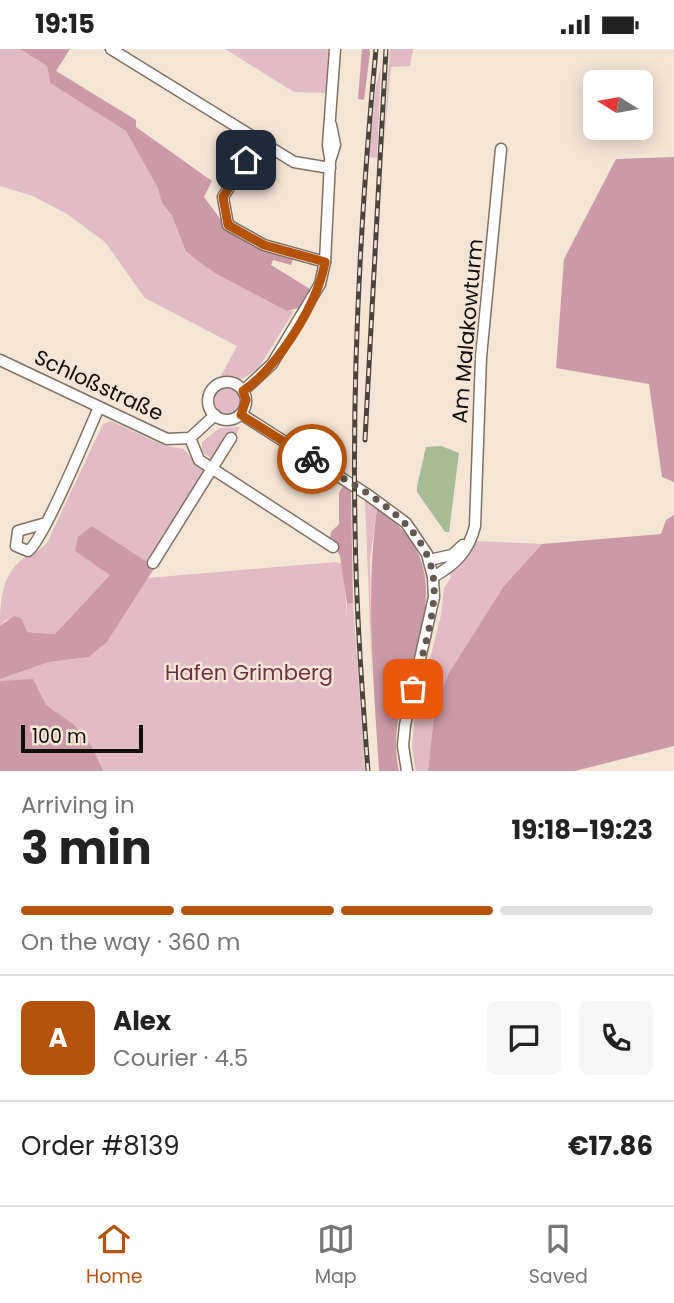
<!DOCTYPE html>
<meta charset="utf-8">
<style>
:root{--surface:#fff;--page:#f6f6f6;--text:#222;--muted:#767676;--line:#e0e0e0;--accent:#b45309}
body{margin:0;font-family:Poppins,sans-serif;background:var(--page);color:var(--text);height:100vh;display:flex;flex-direction:column;font-size:26px;white-space:nowrap}
*{box-sizing:border-box;margin:0}
p{font-size:23px;color:var(--muted)}
.icon{flex:none;width:38px;height:38px;fill:none;stroke:currentColor;stroke-width:2;stroke-linecap:round;stroke-linejoin:round}
.map{position:relative;height:722px;overflow:hidden}
.sheet{display:flex;flex-direction:column;background:var(--surface);flex:1}
.sheet>*{flex:none}
.needle{width:46px;rotate:281deg}
.tools{position:absolute;left:583px;top:21px;display:grid;gap:14px}
.tools a{display:grid;place-items:center;width:70px;height:70px;border-radius:10px;background:var(--surface);box-shadow:0 4px 18px #0003;font-size:35px}
.scale{position:absolute;left:21px;bottom:18px;width:122px;box-sizing:border-box;padding-left:7px;border:4px solid #130e09;border-top:0;font-size:19px;line-height:24px;white-space:nowrap;color:#130e09;-webkit-text-stroke:5px #f5e5d5;paint-order:stroke}
.pin{position:absolute;display:grid;place-items:center;width:60px;height:60px;color:#fff;margin:-30px;border-radius:14px;box-shadow:0 4px 10px #0006}
.courier{position:absolute;display:grid;place-items:center;width:70px;height:70px;margin:-35px;border:5px solid #b45309;border-radius:50%;background:#fff;color:#222;box-shadow:0 2px 9px #0007}
.head em{font-style:normal;font-weight:700}
.head div{display:flex;flex-direction:column-reverse}
.head{display:flex;align-items:center;justify-content:space-between;height:119px;padding:0 21px}
h1{font-size:46px;font-weight:700;line-height:52px}
.bar{display:grid;grid-template-columns:repeat(4,1fr);gap:10px 7px;align-content:center;height:84px;padding:0 21px}
.bar i{height:9px;border-radius:5px;background:var(--line)}
.bar .current{background:var(--accent)}
.bar p{grid-column:span 4}
.line{display:flex;align-items:center;gap:18px;padding:0 21px;border-top:2px solid var(--line)}
.line div{flex:1}
.round{display:grid;place-items:center;flex:none;width:74px;height:74px;border-radius:10px;background:var(--page)}
.status{display:flex;justify-content:space-between;align-items:center;height:49px;padding:0 35px;background:var(--surface);direction:ltr}
.status svg{height:19px;fill:currentColor}
.menu{display:flex;justify-content:space-around;align-items:center;height:98px;border-top:2px solid var(--line);background:var(--surface);font-size:19px;color:var(--muted)}
.menu a{display:grid;justify-items:center;gap:4px}
.menu .current{color:var(--accent)}
.map>svg:first-child{display:block}
.green{fill:#e1bbc5}
.forest{fill:#cb9aa8}
.water{fill:#a5bc94}
.lines{fill:none;stroke-linecap:round;stroke-linejoin:round}
.minor-casing{stroke:#7f7163;stroke-width:13}
.minor{stroke:#fff;stroke-width:10}
.rail-casing{stroke:#4c443c;stroke-width:5}
.rail{stroke:#f5e5d5;stroke-width:2.5;stroke-dasharray:8;stroke-linecap:butt}
.done{stroke:#625950;stroke-width:7;stroke-dasharray:0 12.6}
.route{stroke:#b45309;stroke-width:9}
.labels{text-anchor:middle;dominant-baseline:central;stroke-width:5;stroke-linejoin:round;paint-order:stroke}
.street-label{font-size:21px;fill:#130e09;stroke:#f5e5d5}
.park-label{font-size:21px;fill:#6f3146;stroke:#f5e5d5}
</style>
<div class="status"><b>19:15</b><svg viewBox="0 0 49 12"><path d="M0 12V9h3v3zM5 12V6h3v6zM10 12V3h3v9zM15 12V0h3v12zM26 1h20v11H26zM47 4h2v5h-2z"/></svg></div>
<div class="map">
<svg width="674" height="722" viewBox="0 0 674 722">
<rect width="100%" height="100%" fill="#f5e5d5"/>
<g class="green">
<path d="M0 0H20L47 17 50 34 126 82 159 139 162 154 172 167 186 204 287 262H294L258 320 242 330 221 327 237 297 145 249 105 193 67 165 33 147 0 137Z"/>
<path d="M225 0H328L326 44 294 43Z"/>
<path d="M390 0H413L410 17 391 18 383 104Z"/>
<path d="M381 17 377 109 369 108 376 37Z"/>
<circle cx="228" cy="352" r="13"/>
<path d="M111 372 165 397 184 400 195 414 206 422 150 515 92 477 75 502 111 525 55 585 27 583 22 570 6 571 0 577C0 555 1 530 19 513 27 505 39 503 47 494L103 375Z"/>
<path d="M240 378 236 386 231 382 224 387 213 412 202 402V393L220 379Z"/>
<path d="M365 451 377 459 370 510 372 629Z"/>
<path d="M475 492 542 495 504 537 450 624 435 658 428 722H416L412 699 414 674 441 566 444 539 451 528 449 523 463 512Z"/>
<path d="M336 513 343 515 347 569V555L353 554 365 722H0V630L49 613 89 608 107 593 148 529Z"/>
</g>
<g class="forest">
<path d="M20 0H70L56 22 136 71V78L212 132 204 148 224 175 269 202 293 210 291 216 273 211 271 216 310 240 299 259 287 262 215 224 186 203 172 167 162 154 158 139 126 82 50 34 47 17Z"/>
<path d="M362 0H369L370 4 364 51 358 50Z"/>
<path d="M674 108V433L662 428 649 335 556 319 564 210 616 110Z"/>
<path d="M343 437 351 443 353 554 347 555 340 507 330 489 331 483 339 475V444Z"/>
<path d="M377 459C485 534 378 626 399 722H379C374 635 365 546 377 459Z"/>
<path d="M674 466V697L575 722H428L435 658 449 624 504 537 542 495 661 485 666 471Z"/>
<path d="M92 477 155 518 107 593 89 608 49 613 0 630V577L14 567 22 570 27 583 55 585 110 526 75 502 78 488Z"/>
<path d="M33 630 46 656 73 675 92 698 103 722H0V632Z"/>
</g>
<path class="water" d="M441 397 459 404 449 483H445L417 443V437L426 398Z"/>
<g class="lines">
<defs>
<g id="minor">
<path d="M111 0 294 113 330 119"/>
<path d="M258 92 223 148 228 176 264 196 325 213"/>
<path d="M330 109 328 96 335 0"/>
<path d="M0 311 167 390 190 389 215 366"/>
<circle cx="227" cy="352" r="19"/>
<path d="M243 342 272 315 320 235 325 213 330 112 335 96 331 76"/>
<path d="M241 365 368 446 406 474 427 505 433 528 434 548 405 676 403 697 407 722"/>
<path d="M190 389 199 411 333 498"/>
<path d="M46 474 18 482 16 497 28 502C42 494 89 381 99 358"/>
<path d="M429 511 452 506 463 496"/>
<path d="M153 514 231 389"/>
<path d="M433 528C455 516 469 502 475 477L481 308 501 100"/>
</g>
</defs>
<use href="#minor" class="minor-casing"/>
<use href="#minor" class="minor"/>
<defs>
<g id="rail">
<path d="M365 391 386 0"/>
<path d="M368 722C362 641 356 559 355 478 352 319 361 158 376 0"/>
</g>
</defs>
<use href="#rail" class="rail-casing"/>
<use href="#rail" class="rail"/>
</g>
<g class="lines">
<path class="done" d="M312 410C363 443 438 475 434 546 432 578 421 610 413 640"/>
<path class="route" d="M246 111 223 148 228 176 264 196 325 213C318 254 278 318 243 342L246 351 241 366 312 410"/>
</g>
<g class="labels">
<g class="street-label">
<text transform="translate(467 282) rotate(-85)">Am Malakowturm</text>
<text transform="translate(99 336) rotate(25)">Schloßstraße</text>
</g>
<g class="park-label">
<text x="249" y="623">Hafen Grimberg</text>
</g>
</g>
</svg>
<div class="tools">
<a><svg class="needle" viewBox="-14 -14 28 28"><path d="M0-13l5 13h-10z" fill="#e53935"/><path d="M0 13l5-13h-10z" fill="#767676"/></svg></a>
</div>
<div class="scale">100 m</div>
<div class="pin" style="left:413px;top:640px;background:#ea580c"><svg class="icon" aria-label="bag" viewBox="0 0 24 24"><path d="M5 8h14l-1 12H6zM9 8a3 3 0 0 1 6 0"/></svg></div>
<div class="pin" style="left:246px;top:111px;background:#1f2937"><svg class="icon" aria-label="home" viewBox="0 0 24 24"><path d="M3 11l9-7 9 7M6 9v11h12V9"/></svg></div>
<div class="courier" style="left:312px;top:410px"><svg class="icon" aria-label="bike" viewBox="0 0 24 24"><circle cx="6" cy="16" r="4"/><circle cx="18" cy="16" r="4"/><path d="M6 16l4-8h5l3 8M10 8l3 8H6M13 5h3"/></svg></div>
</div>
<section class="sheet">
<div class="head"><div><h1>3 min</h1><p>Arriving in</p></div><em>19:18–19:23</em></div>
<div class="bar"><i class="current"></i><i class="current"></i><i class="current"></i><i></i><p>On the way · 360 m</p></div>
<div class="line" style="height:126px"><b class="round" style="background:var(--accent);color:#fff">A</b><div><b>Alex</b><p>Courier · 4.5</p></div><a class="round"><svg class="icon" aria-label="chat" viewBox="0 0 24 24"><path d="M4 5h16v11H9l-5 4z"/></svg></a><a class="round"><svg class="icon" aria-label="phone" viewBox="0 0 24 24"><path d="M5 4h4l2 5-3 2q2 4 5 5l2-3 5 2v4C11 20 4 13 5 4z"/></svg></a></div>
<div class="line" style="height:91px"><div>Order #8139</div><b>€17.86</b></div>
</section>
<nav class="menu">
<a class="current"><svg class="icon" aria-label="home" viewBox="0 0 24 24"><path d="M3 11l9-7 9 7M6 9v11h12V9"/></svg>Home</a>
<a><svg class="icon" aria-label="map" viewBox="0 0 24 24"><path d="M3 6l6-2 6 2 6-2v14l-6 2-6-2-6 2zM9 4v14M15 6v14"/></svg>Map</a>
<a><svg class="icon" aria-label="saved" viewBox="0 0 24 24"><path d="M7 4h10v16l-5-4-5 4z"/></svg>Saved</a>
</nav>
